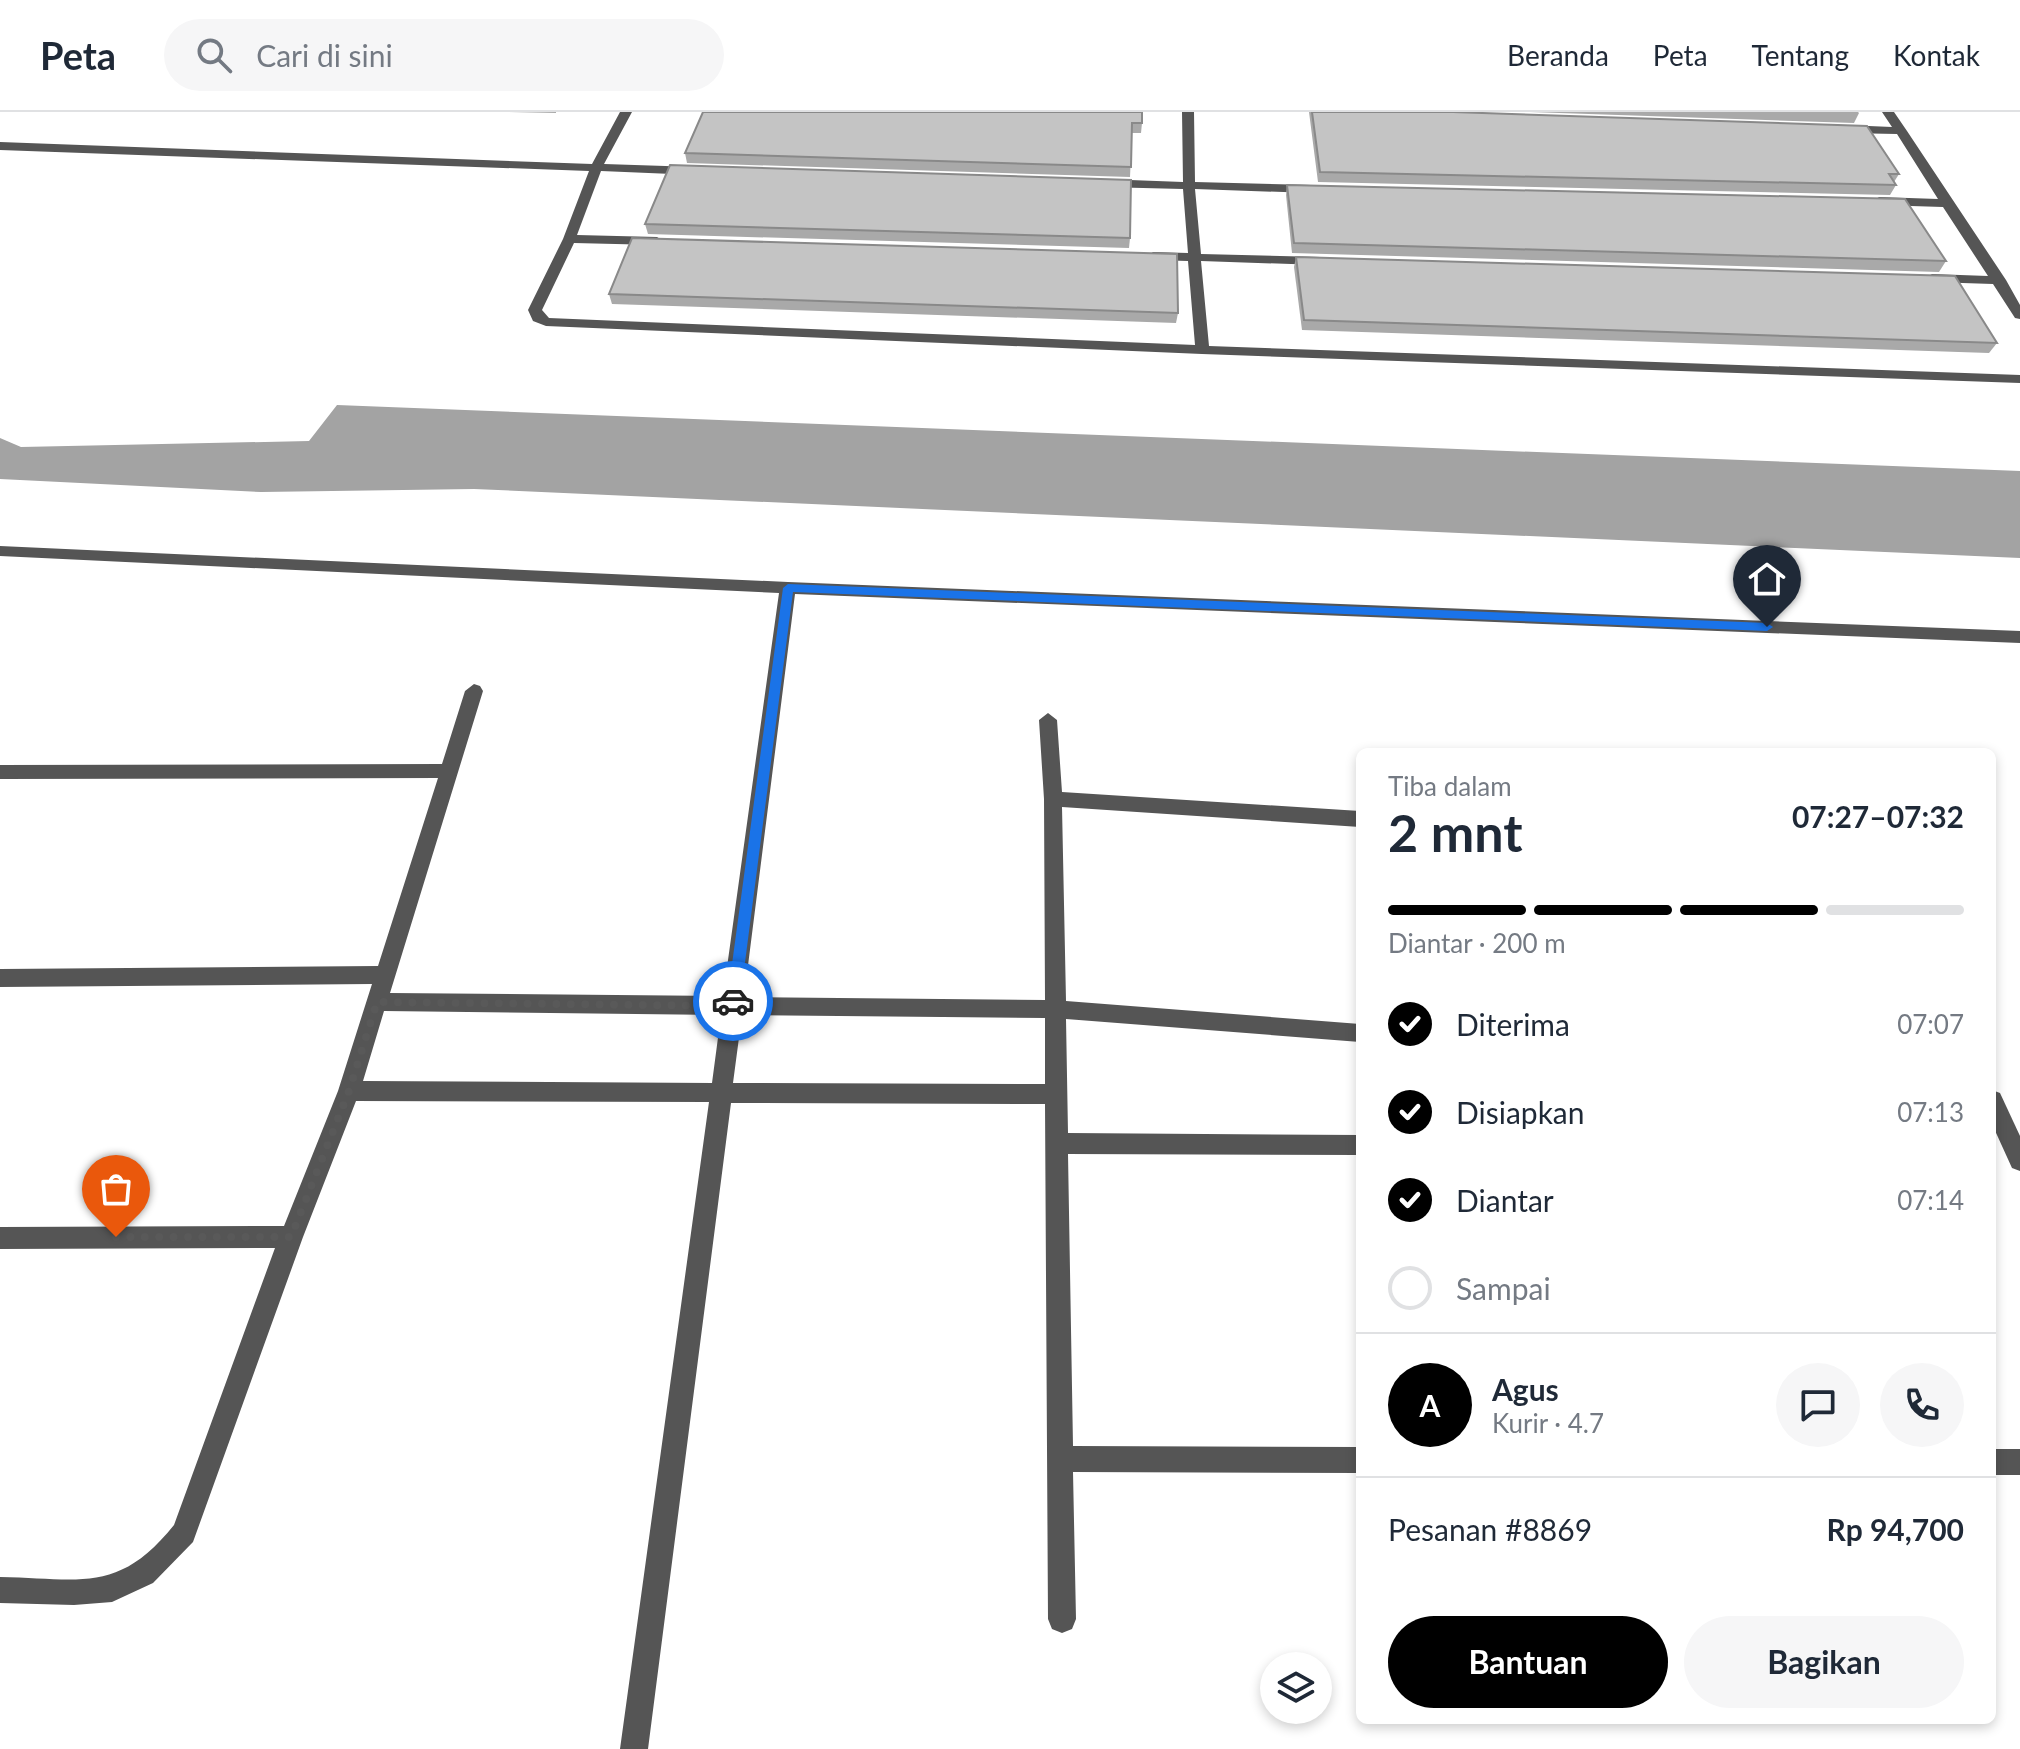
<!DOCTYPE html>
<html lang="id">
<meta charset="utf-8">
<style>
:root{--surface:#fff;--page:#f6f6f7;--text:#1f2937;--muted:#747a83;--line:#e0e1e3;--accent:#000}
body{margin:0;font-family:Lato,sans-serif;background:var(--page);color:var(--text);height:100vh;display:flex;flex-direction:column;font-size:30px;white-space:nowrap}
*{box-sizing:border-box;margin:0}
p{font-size:26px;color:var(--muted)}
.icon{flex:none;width:44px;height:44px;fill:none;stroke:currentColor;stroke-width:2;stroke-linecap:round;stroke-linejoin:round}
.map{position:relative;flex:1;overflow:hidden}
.details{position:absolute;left:1356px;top:636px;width:640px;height:976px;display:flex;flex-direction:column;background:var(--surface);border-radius:12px;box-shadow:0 4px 12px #0003}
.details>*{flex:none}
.controls{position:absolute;left:1260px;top:1540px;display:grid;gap:16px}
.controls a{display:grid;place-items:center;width:72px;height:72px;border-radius:50%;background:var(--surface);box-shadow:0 4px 12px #0003;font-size:40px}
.pin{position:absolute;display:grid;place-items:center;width:68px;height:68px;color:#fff;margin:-82px -34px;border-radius:50% 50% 50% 0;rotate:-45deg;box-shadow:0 0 8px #0007}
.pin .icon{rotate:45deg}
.courier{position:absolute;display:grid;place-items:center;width:80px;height:80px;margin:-40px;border:6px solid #1a73e8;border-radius:50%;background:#fff;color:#222;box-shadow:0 2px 10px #0007}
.headline em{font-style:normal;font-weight:700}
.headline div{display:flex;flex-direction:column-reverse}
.headline{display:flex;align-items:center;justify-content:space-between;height:136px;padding:0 32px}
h1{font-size:52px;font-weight:700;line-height:60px}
.bar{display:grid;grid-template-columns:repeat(4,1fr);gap:12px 8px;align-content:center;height:96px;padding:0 32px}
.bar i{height:10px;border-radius:6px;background:var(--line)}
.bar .current{background:var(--accent)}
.bar p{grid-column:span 4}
.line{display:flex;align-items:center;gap:20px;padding:0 32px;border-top:2px solid var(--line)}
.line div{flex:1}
.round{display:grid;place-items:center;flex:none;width:84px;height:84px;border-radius:42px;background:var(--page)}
ol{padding:0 32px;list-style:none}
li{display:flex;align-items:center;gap:24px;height:88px}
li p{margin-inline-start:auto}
li .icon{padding:8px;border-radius:50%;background:var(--accent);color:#fff;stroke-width:4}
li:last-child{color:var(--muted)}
li i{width:44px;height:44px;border:4px solid var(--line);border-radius:50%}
.primary-button{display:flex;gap:16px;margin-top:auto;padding:16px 32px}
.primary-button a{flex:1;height:92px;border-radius:48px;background:var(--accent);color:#fff;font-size:32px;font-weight:700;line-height:92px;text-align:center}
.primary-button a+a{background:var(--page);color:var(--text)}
header{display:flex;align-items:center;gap:48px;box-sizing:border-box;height:112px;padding:0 40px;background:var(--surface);border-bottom:2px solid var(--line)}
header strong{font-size:38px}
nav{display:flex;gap:44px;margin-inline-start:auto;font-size:28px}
.search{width:560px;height:72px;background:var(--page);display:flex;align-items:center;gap:20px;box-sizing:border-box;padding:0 28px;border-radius:44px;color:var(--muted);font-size:30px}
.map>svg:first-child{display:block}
.water{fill:#a3a3a3}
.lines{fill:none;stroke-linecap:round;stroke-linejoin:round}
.minor{fill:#555;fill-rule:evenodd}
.wall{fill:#a9a9a9}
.building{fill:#c4c4c4;stroke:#898989;stroke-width:2}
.route{fill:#1a73e8}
.done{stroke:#595959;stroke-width:8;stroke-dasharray:0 14.4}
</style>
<header>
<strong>Peta</strong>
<div class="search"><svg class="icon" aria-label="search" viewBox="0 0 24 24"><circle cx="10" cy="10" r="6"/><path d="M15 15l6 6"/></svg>Cari di sini</div>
<nav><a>Beranda</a><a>Peta</a><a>Tentang</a><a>Kontak</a></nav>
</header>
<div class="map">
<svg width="2020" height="1637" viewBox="0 0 2020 1637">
<rect width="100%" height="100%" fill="#fff"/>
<path class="water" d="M337 293 2020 359V446L474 377 261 380 0 367V326L21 335 309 329Z"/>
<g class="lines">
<g class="minor">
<path d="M620 0H632L604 52 696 55 702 59 696 63 601 59 577 123 657 125 663 129 657 133 574 131 542 198 549 206 1195 233 1188 149 1153 148 1147 144 1153 140 1188 141 1183 77 1103 75 1097 71 1103 67 1183 70 1182 0H1194L1195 70 1311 73 1317 77 1311 81 1195 77 1201 142 1320 145 1327 149 1320 153 1201 149 1209 234 2020 263V271L1202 242 546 214 533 209 528 198 563 127 589 59 0 38V30L592 52Z"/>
<path d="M1882 0H1894L1907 19 2006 168 2020 193V207L2015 206 1993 172 1932 170 1925 166 1932 162 1988 164 1943 95 1879 93 1873 89 1879 85 1938 87 1897 22 1845 21 1839 17 1845 13 1892 15Z"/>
<path d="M0 434 788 470 2020 519V531L795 482 744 885 1045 888 1044 687 1039 608 1048 601 1057 608 1062 680 1360 699V715L1062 695 1066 889 1360 912V930L1066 907 1068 1021 1360 1023V1043L1068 1042 1073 1334 1360 1335V1361L1073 1360 1076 1507 1072 1517 1062 1521 1052 1517 1048 1507 1045 992 731 991 648 1637H620L709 990 356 989 303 1125 193 1430 153 1471 112 1490 74 1493 0 1491V1465C79 1466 118 1483 174 1413L275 1136 0 1137V1115L284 1114 338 979 372 872 0 875V857L378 854 438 666 0 667V653L442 652 465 579 474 572 480 574 483 579 390 881 723 884 779 481 0 444ZM384 899 721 903 712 971 363 969ZM742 903 1045 906V972L733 971Z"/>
<path d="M1992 978 2000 981 2020 1024V1059L2012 1056 1992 1012Z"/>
<rect x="1992" y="1337" width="28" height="26"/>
</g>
</g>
<g class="wall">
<path d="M509 0H556V1Z"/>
<path d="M703 0 1142 11 1141 21H1132L1130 65 687 51 685 41Z"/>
<path d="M1309 0H1453L1899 62 1894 70 1896 73 1890 83 1318 70Z"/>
<path d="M1530 0H1858L1859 1 1854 11Z"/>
<path d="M1287 73 1946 149 1939 160 1292 141 1286 83Z"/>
<path d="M645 112 1130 126 1129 136 648 122Z"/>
<path d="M1296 145 1997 231 1989 241 1302 218 1294 155Z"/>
<path d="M609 182 1178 201 1176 211 612 192Z"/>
</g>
<g class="building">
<path d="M703 0H1142V11H1132L1131 55 685 41Z"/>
<path d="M1312 0H1453L1867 14 1899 62H1889L1896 73 1320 60Z"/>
<path d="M670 53 1131 68 1130 126 645 112Z"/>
<path d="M1287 73 1905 87 1946 149 1294 131Z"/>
<path d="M632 126 1177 142 1178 201 609 182Z"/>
<path d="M1296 145 1955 164 1997 231 1304 208Z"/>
</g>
<path class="route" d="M788 472 1767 511 1773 515 1767 519 793 480 740 889 733 895 727 889 783 476Z"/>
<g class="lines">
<path class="done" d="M116 1125H291L349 979 377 890 733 894V889"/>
</g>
</svg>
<div class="controls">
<a><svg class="icon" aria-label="layers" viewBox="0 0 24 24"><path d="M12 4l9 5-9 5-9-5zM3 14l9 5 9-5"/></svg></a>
</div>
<div class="pin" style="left:116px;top:1125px;background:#ea580c"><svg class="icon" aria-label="bag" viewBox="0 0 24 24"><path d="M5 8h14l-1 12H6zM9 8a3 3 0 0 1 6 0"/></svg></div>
<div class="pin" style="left:1767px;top:515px;background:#1f2937"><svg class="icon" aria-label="home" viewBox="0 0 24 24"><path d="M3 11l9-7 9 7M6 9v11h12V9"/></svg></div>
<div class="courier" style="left:733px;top:889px"><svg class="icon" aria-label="car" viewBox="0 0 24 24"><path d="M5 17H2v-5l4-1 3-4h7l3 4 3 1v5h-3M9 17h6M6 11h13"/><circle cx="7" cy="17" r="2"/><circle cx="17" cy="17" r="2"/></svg></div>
<section class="details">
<div class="headline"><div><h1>2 mnt</h1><p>Tiba dalam</p></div><em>07:27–07:32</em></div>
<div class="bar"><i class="current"></i><i class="current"></i><i class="current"></i><i></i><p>Diantar · 200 m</p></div>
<ol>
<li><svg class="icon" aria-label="check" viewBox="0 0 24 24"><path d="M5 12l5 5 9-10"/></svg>Diterima<p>07:07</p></li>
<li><svg class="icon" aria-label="check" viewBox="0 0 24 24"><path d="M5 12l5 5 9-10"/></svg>Disiapkan<p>07:13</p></li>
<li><svg class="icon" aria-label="check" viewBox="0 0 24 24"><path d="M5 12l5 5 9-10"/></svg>Diantar<p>07:14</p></li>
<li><i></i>Sampai</li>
</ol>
<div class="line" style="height:144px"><b class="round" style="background:var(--accent);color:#fff">A</b><div><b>Agus</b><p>Kurir · 4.7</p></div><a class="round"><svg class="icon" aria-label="chat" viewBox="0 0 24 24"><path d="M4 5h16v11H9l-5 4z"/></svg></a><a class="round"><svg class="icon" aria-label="phone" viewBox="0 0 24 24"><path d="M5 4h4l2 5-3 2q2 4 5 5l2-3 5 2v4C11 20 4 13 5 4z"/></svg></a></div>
<div class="line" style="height:104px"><div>Pesanan #8869</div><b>Rp 94,700</b></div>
<div class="primary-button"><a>Bantuan</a><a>Bagikan</a></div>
</section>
</div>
